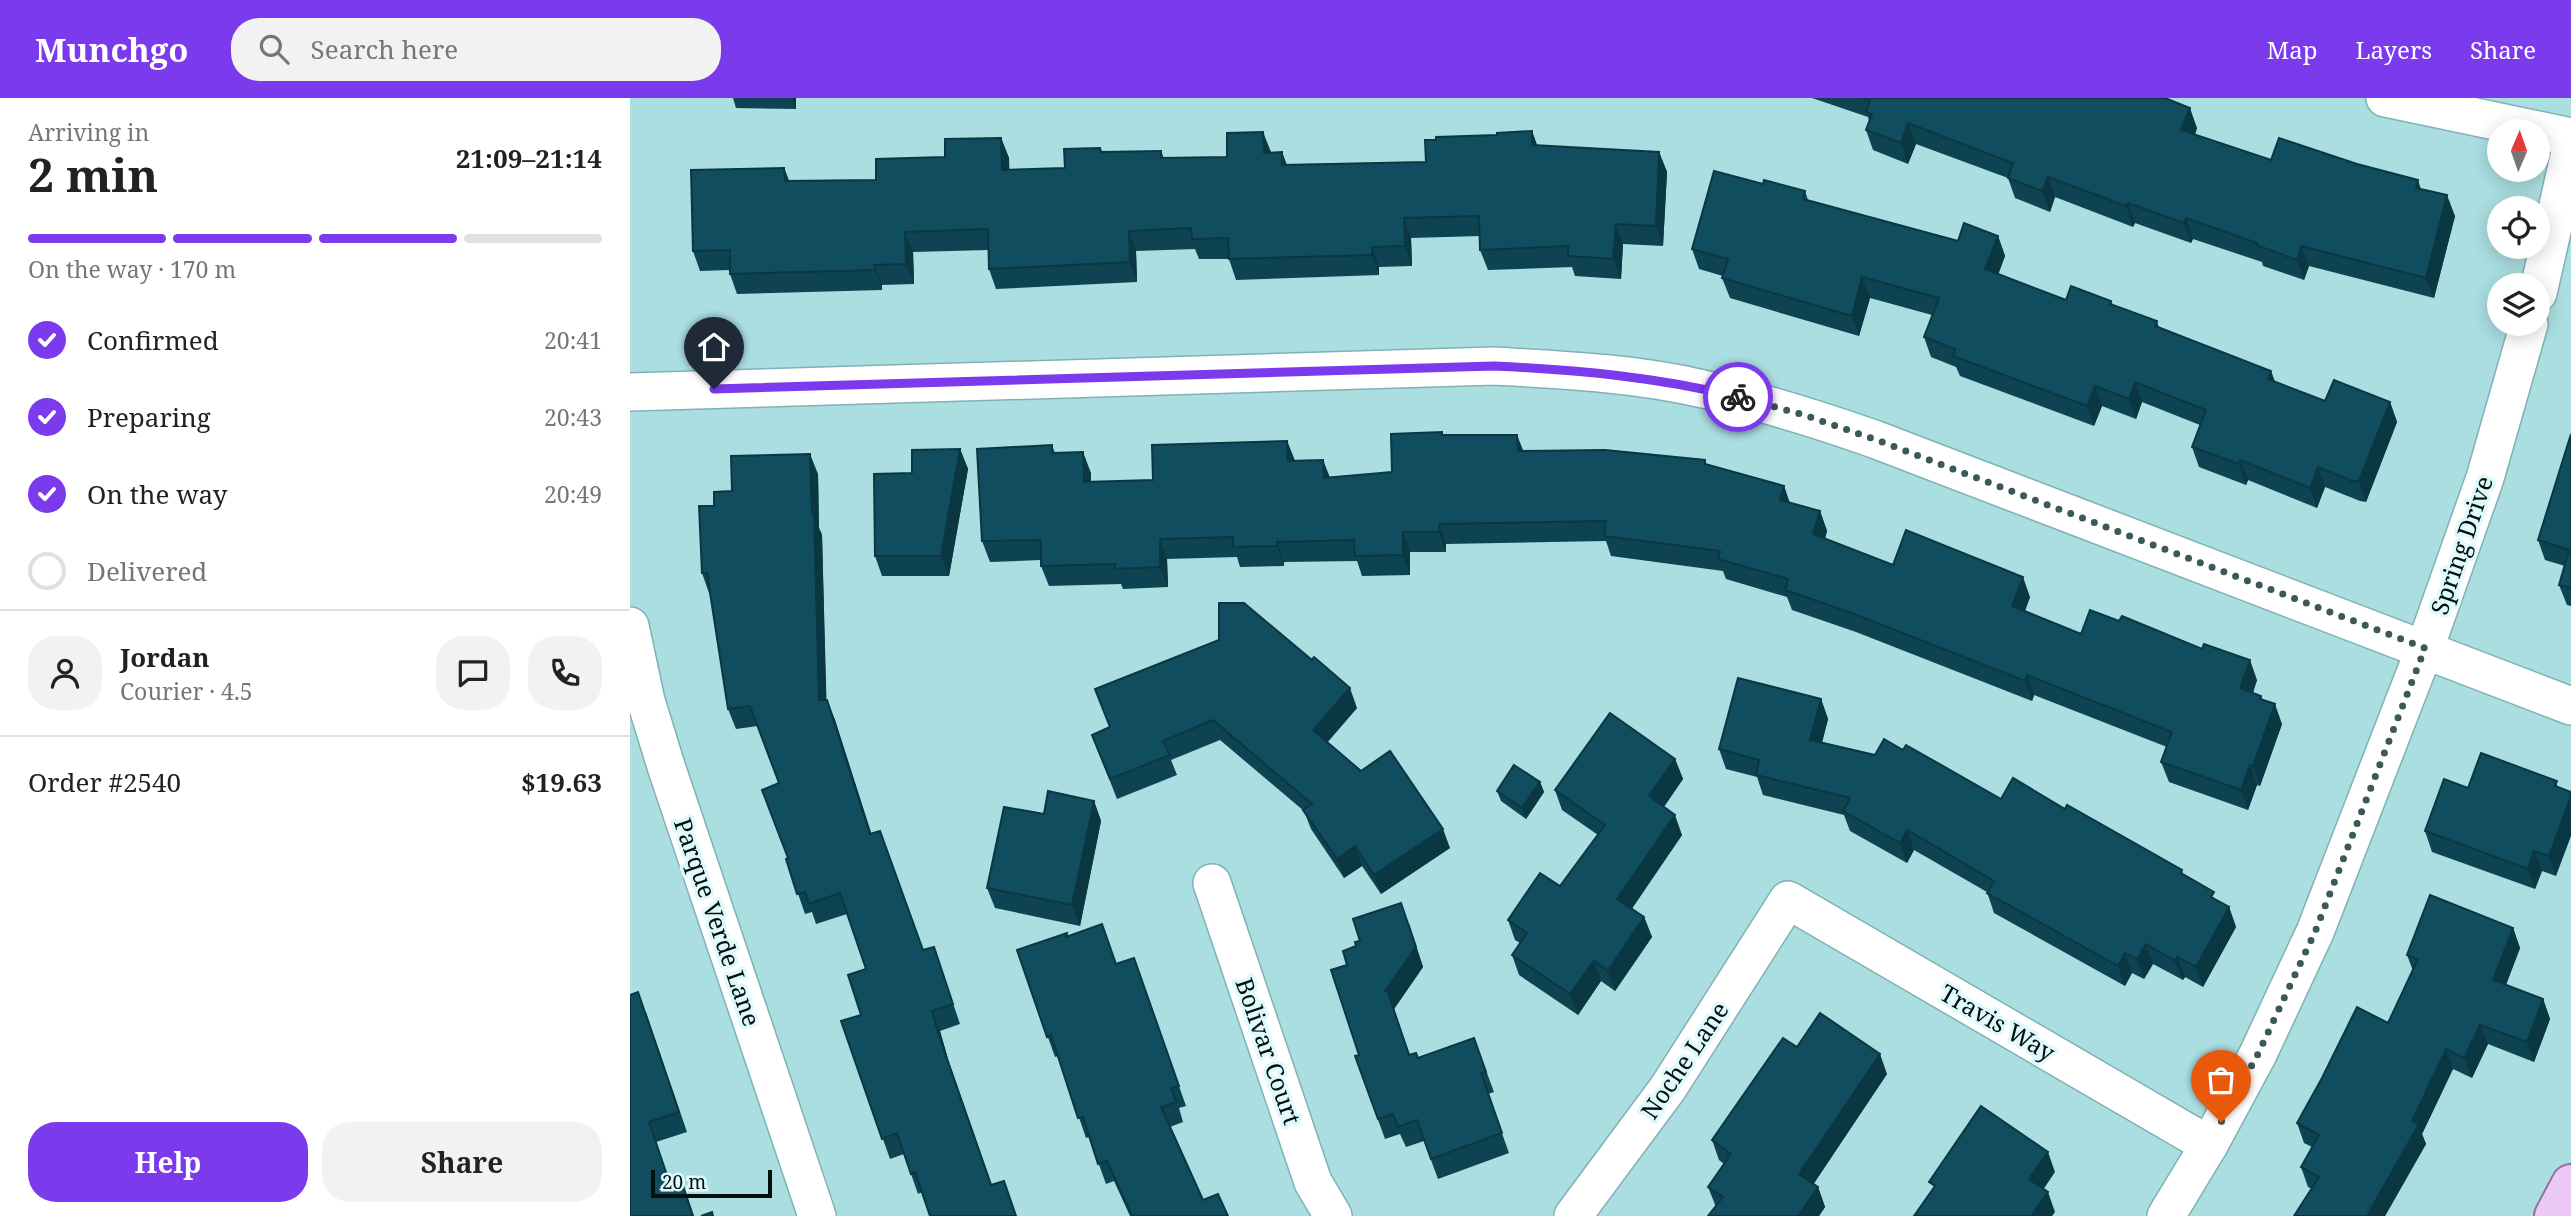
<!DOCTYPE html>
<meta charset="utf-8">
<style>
:root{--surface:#fff;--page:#f2f2f2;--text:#222;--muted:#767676;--line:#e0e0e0;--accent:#7c3aed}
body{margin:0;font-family:"Noto Serif",serif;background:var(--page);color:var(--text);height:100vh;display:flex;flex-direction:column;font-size:26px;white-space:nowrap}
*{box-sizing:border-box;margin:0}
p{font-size:23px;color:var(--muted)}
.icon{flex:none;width:38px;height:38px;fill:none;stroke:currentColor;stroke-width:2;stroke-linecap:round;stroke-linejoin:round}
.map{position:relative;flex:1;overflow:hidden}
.side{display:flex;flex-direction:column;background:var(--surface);width:630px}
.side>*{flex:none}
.needle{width:46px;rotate:2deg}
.fabs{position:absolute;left:1857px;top:21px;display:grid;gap:14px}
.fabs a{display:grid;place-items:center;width:63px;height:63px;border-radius:50%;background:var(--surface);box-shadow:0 4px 18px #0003;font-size:35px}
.scale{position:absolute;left:21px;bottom:18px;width:121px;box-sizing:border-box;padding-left:7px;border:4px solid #001011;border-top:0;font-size:19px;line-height:24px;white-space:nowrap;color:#001011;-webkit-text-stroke:5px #e0fafb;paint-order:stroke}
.pin{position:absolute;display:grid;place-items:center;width:60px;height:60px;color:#fff;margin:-72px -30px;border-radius:50% 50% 50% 0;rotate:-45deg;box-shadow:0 0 7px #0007}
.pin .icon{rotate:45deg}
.courier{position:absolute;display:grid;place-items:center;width:70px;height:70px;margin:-35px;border:5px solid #7c3aed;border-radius:50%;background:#fff;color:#222;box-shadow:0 2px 9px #0007}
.overview em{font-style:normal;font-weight:700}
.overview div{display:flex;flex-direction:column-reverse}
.overview{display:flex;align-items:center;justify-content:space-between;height:119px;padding:0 28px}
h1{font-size:46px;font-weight:700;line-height:52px}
.bar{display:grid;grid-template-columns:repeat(4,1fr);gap:10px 7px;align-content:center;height:84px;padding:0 28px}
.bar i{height:9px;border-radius:5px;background:var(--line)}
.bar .current{background:var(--accent)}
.bar p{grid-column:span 4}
.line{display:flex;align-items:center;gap:18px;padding:0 28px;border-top:2px solid var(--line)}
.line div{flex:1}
.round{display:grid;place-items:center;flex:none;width:74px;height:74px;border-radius:28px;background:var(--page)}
ol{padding:0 28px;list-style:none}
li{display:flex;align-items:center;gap:21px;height:77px}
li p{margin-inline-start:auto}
li .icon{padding:7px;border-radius:50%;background:var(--accent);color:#fff;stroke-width:4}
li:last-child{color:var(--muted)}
li i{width:38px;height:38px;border:4px solid var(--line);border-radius:50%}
.cta{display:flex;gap:14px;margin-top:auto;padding:14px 28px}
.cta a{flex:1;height:80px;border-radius:28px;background:var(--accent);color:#fff;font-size:28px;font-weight:700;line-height:80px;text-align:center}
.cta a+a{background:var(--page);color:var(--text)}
header{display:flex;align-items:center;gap:42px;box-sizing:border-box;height:98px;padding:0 35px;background:var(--accent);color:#fff}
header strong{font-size:33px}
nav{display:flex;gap:38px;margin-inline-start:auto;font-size:24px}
.search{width:490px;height:63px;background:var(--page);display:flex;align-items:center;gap:18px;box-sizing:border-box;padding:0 24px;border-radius:28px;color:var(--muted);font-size:26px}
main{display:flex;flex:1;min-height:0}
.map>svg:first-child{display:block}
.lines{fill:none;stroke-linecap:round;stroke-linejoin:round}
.minor-casing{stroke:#7fb2b5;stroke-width:40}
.primary-casing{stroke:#9170a0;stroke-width:42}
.minor{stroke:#fff;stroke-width:37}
.primary{stroke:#ecc8f4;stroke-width:38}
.wall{fill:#0e4352}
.shaded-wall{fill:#0b3742}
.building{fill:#104e5f;stroke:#0b3742;stroke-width:2}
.done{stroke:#3b585a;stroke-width:7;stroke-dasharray:0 12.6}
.route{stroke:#7c3aed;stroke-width:9}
.labels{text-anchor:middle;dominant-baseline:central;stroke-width:7;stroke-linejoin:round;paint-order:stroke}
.street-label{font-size:24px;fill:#001011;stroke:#e0fafb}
</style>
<header>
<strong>Munchgo</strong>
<div class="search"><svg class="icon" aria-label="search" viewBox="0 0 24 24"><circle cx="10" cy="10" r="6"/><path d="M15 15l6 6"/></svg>Search here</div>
<nav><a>Map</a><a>Layers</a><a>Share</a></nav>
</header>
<main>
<section class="side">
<div class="overview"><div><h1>2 min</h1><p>Arriving in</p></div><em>21:09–21:14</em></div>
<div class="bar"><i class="current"></i><i class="current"></i><i class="current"></i><i></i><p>On the way · 170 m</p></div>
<ol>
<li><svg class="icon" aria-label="check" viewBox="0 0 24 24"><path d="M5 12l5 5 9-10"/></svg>Confirmed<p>20:41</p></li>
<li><svg class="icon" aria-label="check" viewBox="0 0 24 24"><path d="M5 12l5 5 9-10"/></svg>Preparing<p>20:43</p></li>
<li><svg class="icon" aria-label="check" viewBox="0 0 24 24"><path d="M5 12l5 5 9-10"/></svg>On the way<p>20:49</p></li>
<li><i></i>Delivered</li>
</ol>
<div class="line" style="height:126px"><a class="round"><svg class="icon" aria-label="person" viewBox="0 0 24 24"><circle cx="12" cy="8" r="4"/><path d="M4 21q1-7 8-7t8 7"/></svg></a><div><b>Jordan</b><p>Courier · 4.5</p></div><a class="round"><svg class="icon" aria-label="chat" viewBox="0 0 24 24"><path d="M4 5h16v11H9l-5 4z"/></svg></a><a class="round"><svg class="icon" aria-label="phone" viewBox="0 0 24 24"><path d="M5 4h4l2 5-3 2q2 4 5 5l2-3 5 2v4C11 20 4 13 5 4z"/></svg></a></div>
<div class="line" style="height:91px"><div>Order #2540</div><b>$19.63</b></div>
<div class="cta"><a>Help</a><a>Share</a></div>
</section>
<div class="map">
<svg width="1941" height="1118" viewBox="0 0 1941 1118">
<rect width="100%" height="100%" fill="#aadee1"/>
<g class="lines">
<defs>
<g id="minor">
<path d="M1755 0 1941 39"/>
<path d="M1908 195 1941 50"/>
<path d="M0 294 864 268C934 272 1005 275 1073 291 1131 303 1187 321 1244 341L1941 608"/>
<path d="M0 528 16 603 36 668 187 1118"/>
<path d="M582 785 683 1084 703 1118"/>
<path d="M943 1118 1038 990 1158 802 1579 1047"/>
<path d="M1536 1118 1579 1047 1628 956 1685 834 1795 550 1855 380 1899 226"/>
</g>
<path id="primary" d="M1924 1118 1941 1086"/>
</defs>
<use href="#minor" class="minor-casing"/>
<use href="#primary" class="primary-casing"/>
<use href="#minor" class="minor"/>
<use href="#primary" class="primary"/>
</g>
<g class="wall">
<path d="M103 0H166V11L106 10Z"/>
<path d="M1182 0H1535L1567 30 1565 37 1641 62 1727 66 1788 82 1791 91 1825 118 1804 200 1679 168 1674 182 1633 168 1632 164 1563 141 1561 145 1505 125 1503 129 1425 99 1420 114 1385 100 1378 80 1286 46 1278 66 1243 52 1236 32 1239 23 1238 19Z"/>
<path d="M902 33 907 47 1029 54 1037 74 1033 148 993 146 991 181 945 178 942 169 858 172 850 152V138L781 140 782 168 749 169V177L606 182 599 161H569L565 151 506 153 507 184 366 191 359 171 358 152 283 154 284 186 252 187V192L107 196 100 176V172L70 173 63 153 154 70 159 83 246 82 371 40 379 60V72L435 70 470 50 472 54 531 53 534 60 597 59 652 54 657 67 796 64 867 37Z"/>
<path d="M1175 93 1178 102 1328 143 1368 138 1375 158 1368 176 1436 202 1481 203 1483 207 1527 223 1529 230 1641 273 1645 284 1695 303 1760 304 1767 324 1736 404 1730 403 1695 389 1687 410 1618 382 1616 387 1569 369 1562 349 1570 327 1512 304 1506 321 1472 308 1464 328 1330 278 1326 269 1301 259 1294 239 1302 217 1240 200 1229 238 1100 200 1092 180 1093 178 1069 171 1062 151Z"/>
<path d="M1941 336V508L1937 507 1929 487 1935 468 1915 462 1908 442Z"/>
<path d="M813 337 893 353 1077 366 1154 388 1159 404 1190 413 1197 433 1195 441 1263 467 1400 499 1395 513 1451 536 1627 582 1623 595 1631 598 1633 602 1652 626 1630 688 1627 687 1618 712 1539 684 1531 664 1537 649 1404 597 1402 603 1226 534 1162 512 1157 499 1096 481 1093 473 981 458 976 443 816 446V454H780V477L732 478 727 463 654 464V468L610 469 607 459 537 461 538 489 493 491 491 486 419 488 411 468V462L360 464 352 443 422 347 425 355 461 375V384L523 382 657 343 665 363 700 379 762 374Z"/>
<path d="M330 351 338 371 319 478H252L245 458 282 375Z"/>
<path d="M188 376 189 430 192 437 196 602H197L205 622 241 736 293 852 304 849 330 926 310 933 318 961 362 1087 387 1118 292 1094 288 1096 274 1056 260 1061 211 923 231 917 236 871 217 816 186 826 182 814 175 816 156 761 158 760 149 686 128 628 106 631 98 611 80 495H79L72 475 84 408 102 393Z"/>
<path d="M465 591 727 610 697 644 820 750 751 796 732 768 714 780 681 731 674 713 590 642 541 662 547 677 487 701 462 637 480 630Z"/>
<path d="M1191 601 1198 621 1192 644 1245 657 1273 652 1371 701 1435 711 1552 772 1553 777 1587 802 1599 809 1606 829 1573 889 1555 879 1553 882 1523 866 1514 881 1502 875 1495 888 1364 815 1357 794 1284 752 1277 765 1220 733 1214 717 1133 697 1127 679 1096 671 1089 651Z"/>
<path d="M1045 661 1053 681 1034 709 1052 737 1002 810 1014 819 1022 839 985 893 971 883 948 917 889 877 882 857 890 845 885 842 878 822 930 788 968 737 932 712 925 692Z"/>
<path d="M1927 683 1926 778 1912 773 1905 791 1802 754 1795 733 1838 690Z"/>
<path d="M910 684 914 694 896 721 871 703 867 693Z"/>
<path d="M464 703 471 723 450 828 365 810 357 790Z"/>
<path d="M779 825 793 869 764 911 780 957 788 960 844 940 864 994 858 996 879 1055 808 1081 794 1043 776 1049 770 1036 755 1041 725 958 729 957 717 867 726 848Z"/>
<path d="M1883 830 1890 850 1876 887 1913 901 1920 921 1904 964 1858 946 1842 980 1823 971 1792 1036 1796 1046 1755 1118H1664L1682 1091 1678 1089 1671 1069 1682 1049 1674 1045 1667 1025 1758 925 1783 873 1777 857Z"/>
<path d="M437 835 438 838 486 866 504 860 556 1008 549 1010 553 1024 540 1029 573 1102 598 1118H500L484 1083 476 1086 459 1039 456 1040 428 958 425 959 387 852Z"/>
<path d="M16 914 57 1034 26 1044 39 1083 50 1086 52 1085 64 1118H0Z"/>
<path d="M1167 949 1257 976 1183 1086 1188 1089 1195 1109 1189 1118H1078L1086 1109 1078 1089 1094 1066 1089 1062 1082 1042Z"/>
</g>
<g class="shaded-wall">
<path d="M162 0H166V11Z"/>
<path d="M1560 10 1567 30 1558 52 1551 32Z"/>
<path d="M1278 25 1286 46 1278 66 1271 45Z"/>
<path d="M902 33 909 53 902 47Z"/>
<path d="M633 34 641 54 634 55Z"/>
<path d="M371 40 379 60 380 92 372 72Z"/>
<path d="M652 54 659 74 652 67Z"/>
<path d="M1029 54 1037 74 1033 148 1026 128Z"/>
<path d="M154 70 162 90 155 83Z"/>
<path d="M1418 79 1425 99 1420 114 1412 93Z"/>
<path d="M1817 97 1825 118 1804 200 1796 180Z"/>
<path d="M1498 105 1505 125 1503 129 1496 108Z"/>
<path d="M774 120 781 140 782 168 775 148Z"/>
<path d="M1556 120 1563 141 1561 145 1554 125Z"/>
<path d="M986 126 993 146 991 181 983 161Z"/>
<path d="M499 133 506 153 507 184 500 164Z"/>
<path d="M275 134 283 154 284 186 276 166Z"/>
<path d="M1368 138 1375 158 1363 191 1355 171Z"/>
<path d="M1671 148 1679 168 1674 182 1667 162Z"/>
<path d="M742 149 749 169V177L742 157Z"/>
<path d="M244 167 252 187V192L245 172Z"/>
<path d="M1232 179 1240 200 1229 238 1222 218Z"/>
<path d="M1641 273 1648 293 1638 281Z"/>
<path d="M1505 284 1512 304 1506 321 1499 301Z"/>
<path d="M1465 288 1472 308 1464 328 1457 308Z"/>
<path d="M1760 304 1767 324 1736 404 1729 383Z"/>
<path d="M887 337 895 357 888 353Z"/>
<path d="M657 343 665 363H658Z"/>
<path d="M330 351 338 371 319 478 311 458Z"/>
<path d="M453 354 461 375V404L454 384Z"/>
<path d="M180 356 188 376 189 430 192 437 197 622 189 602Z"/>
<path d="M693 362 701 382 694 380Z"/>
<path d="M1610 362 1618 382 1616 387 1609 366Z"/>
<path d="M1688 369 1695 389 1687 410 1680 390Z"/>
<path d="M1154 388 1161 408 1150 402Z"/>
<path d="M1190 413 1197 433 1190 457 1183 436Z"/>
<path d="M809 426 816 446V454L809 434Z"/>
<path d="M773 434 780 454V477L773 457Z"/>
<path d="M530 441 537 461 538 489 530 469Z"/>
<path d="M647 444 654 464V468L647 448Z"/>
<path d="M1393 479 1400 499 1389 528 1382 508Z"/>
<path d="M1620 562 1627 582 1617 610 1610 590Z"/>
<path d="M1397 577 1404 597 1402 603 1395 583Z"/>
<path d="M720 590 727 610 691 652 683 632Z"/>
<path d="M1191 601 1198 621 1188 661 1180 642Z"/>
<path d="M197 602 205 622 248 756 240 736Z"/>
<path d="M1645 606 1652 626 1630 688 1623 668Z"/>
<path d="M1045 661 1053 681 1027 718 1019 698Z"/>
<path d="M1620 667 1627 687 1618 712 1611 692Z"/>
<path d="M910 684 914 694 896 721 892 710Z"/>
<path d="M1941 698V738L1926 778 1919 758Z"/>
<path d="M464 703 471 723 450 828 442 807Z"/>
<path d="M1045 717 1052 737 995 821 987 801Z"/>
<path d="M813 731 820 750 751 796 744 777Z"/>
<path d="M1277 732 1284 752 1277 765 1270 745Z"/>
<path d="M725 748 732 768 714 780 707 761Z"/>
<path d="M1904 753 1912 773 1905 791 1898 771Z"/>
<path d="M771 805 793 869 764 911 755 893Z"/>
<path d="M1599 809 1606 829 1573 889 1566 869Z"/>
<path d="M1014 819 1022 839 985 893 978 873Z"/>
<path d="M1883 830 1890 850 1870 902 1863 882Z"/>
<path d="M1516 846 1523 866 1514 881 1507 861Z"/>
<path d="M1495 855 1502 875 1495 888 1488 868Z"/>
<path d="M1547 859 1555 879 1553 882 1545 863Z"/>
<path d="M964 863 971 883 948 917 940 896Z"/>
<path d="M1913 901 1920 921 1904 964 1897 944Z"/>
<path d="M302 913 310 933 318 961 310 941Z"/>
<path d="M1850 927 1858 946 1842 980 1834 960Z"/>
<path d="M1816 951 1823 971 1792 1036 1796 1046 1755 1118H1737Z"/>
<path d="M1250 956 1257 976 1177 1096 1169 1076Z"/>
<path d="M1418 1054 1425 1074 1407 1101 1399 1081Z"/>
<path d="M1188 1089 1195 1109 1189 1118H1168Z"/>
<path d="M1418 1094 1425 1114 1422 1118H1401Z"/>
</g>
<g class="building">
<path d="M1233 0H1535L1560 10 1551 32 1641 62 1649 40 1727 66 1788 82 1786 90 1817 97 1796 180 1671 148 1667 162 1626 147 1627 145 1556 120 1554 125 1498 105 1496 108 1418 79 1412 93 1378 80 1383 65 1278 25 1271 45 1236 32 1242 16 1236 14 1240 3Z"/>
<path d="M902 33V47L1029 54 1026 128 986 126 983 161 938 158V148L850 152 849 118 774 120 775 148 742 149V157L599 161 598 140 562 141 561 130 499 133 500 164 359 171 358 131 275 134 276 166 244 167 245 172 100 176V152L63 153 61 72 154 70 155 83 246 82V61L315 59V41L371 40 372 72 435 70 434 51 470 50 471 54 531 53V60L597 59V35L633 34 634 55 652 54V67L796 64 795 42H806V39L867 37V35Z"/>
<path d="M1084 73 1133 86 1134 82 1175 93 1173 101 1328 143 1334 125 1368 138 1355 171 1436 202 1441 188 1481 203 1480 206 1527 223 1525 228 1641 273 1638 281 1695 303 1704 282 1760 304 1729 383H1722L1688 369 1680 390 1610 362 1609 366 1562 349 1576 312 1505 284 1499 301 1465 288 1457 308 1323 258 1325 251 1294 239 1309 200 1232 179 1222 218 1092 180 1098 161 1062 151Z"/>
<path d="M812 334V337H887L888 353 975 352 1075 362V366L1154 388 1150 402 1190 413 1183 436 1263 467 1276 432 1393 479 1382 508 1451 536 1460 512 1489 523 1492 518 1572 551 1574 546 1620 562 1610 590 1631 598 1630 601 1645 606 1623 668 1620 667 1611 692 1531 664 1542 634 1397 577 1395 583 1219 514 1155 492 1158 481 1088 461 1090 453 974 438 976 423 809 426V434H773V457L725 458 724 442 647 444V448L603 449V439L530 441V469L485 471V466L411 468V442L352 443 347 351 422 347V355L453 354 454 384 523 382 522 347 657 343 658 363 693 362 694 380 762 374 761 336Z"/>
<path d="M1941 336V490L1929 487 1939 452 1908 442Z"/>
<path d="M330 351 311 458H245L244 376 282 375V352Z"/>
<path d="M180 356 182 416H184L189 602H197L240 736 250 733 293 852 304 849 323 906 302 913 310 941 361 1087 374 1083 386 1118H300L285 1074 281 1076 267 1035 252 1041 211 923 231 917 218 877 236 871 210 795 179 806 175 794 167 796 156 761 158 760 132 692 149 685 120 608 98 611 77 475H72L69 408H84V394L102 393 101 358Z"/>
<path d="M589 505H614L682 562 684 559 720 590 683 632 731 673 760 653 813 731 744 777 725 748 707 761 673 712 682 706 583 622 533 643 540 657 480 681 462 637 480 629 465 591 589 542Z"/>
<path d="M1108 580 1191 601 1180 642 1245 657 1254 641 1273 652 1276 647 1371 701 1383 680 1435 711 1437 707 1552 772 1551 775 1584 794 1581 799 1599 809 1566 869 1547 859 1545 863 1516 846 1507 861 1495 855 1488 868 1357 795 1364 783 1277 732 1270 745 1213 713 1220 700 1126 677 1129 662 1089 651Z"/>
<path d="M980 615 1045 661 1019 698 1045 717 987 801 1014 819 978 873 964 863 940 896 882 857 897 835 878 822 910 775 930 788 975 727 925 692Z"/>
<path d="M1851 655 1927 683 1925 688 1941 694V698L1919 758 1904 753 1898 771 1795 733 1814 681 1838 690Z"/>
<path d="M884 667 910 684 892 710 867 693Z"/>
<path d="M418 693 464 703 442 807 357 790 374 709 414 716Z"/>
<path d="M1800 797 1883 830 1863 882 1913 901 1897 944 1850 927 1834 960 1816 951 1782 1023 1789 1026 1737 1118H1664L1689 1079 1671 1069 1689 1037 1667 1025 1692 980 1727 909 1758 925 1788 861 1777 857Z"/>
<path d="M771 805 786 849 755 893 758 895 779 957 786 955 788 960 844 940 856 974 851 975 872 1035 801 1061 787 1022 768 1029 763 1016 748 1021 725 958 729 957 701 872 717 867 713 853 726 848 725 844 730 843 723 821Z"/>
<path d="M472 826 486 866 504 860 549 988 541 990 546 1004 531 1009 573 1102 588 1096 598 1118H502L477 1063 468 1066 453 1019 448 1020 421 937 417 939 387 852 437 835 436 839Z"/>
<path d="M8 894 49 1014 19 1024 39 1083 48 1080 50 1086 52 1085 63 1118H0V897Z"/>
<path d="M1190 915 1250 956 1169 1076 1188 1089 1168 1118H1078L1093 1099 1078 1089 1101 1056 1082 1042 1153 940 1167 949Z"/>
<path d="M1351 1008 1418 1054 1399 1081 1418 1094 1401 1118H1284L1305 1088 1299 1084Z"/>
<path d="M82 1114 83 1118H71Z"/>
</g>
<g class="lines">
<path class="done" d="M1108 299 1171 316 1244 341 1795 550 1685 834 1628 956 1591 1024"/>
<path class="route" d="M84 291 864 268C947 272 1028 279 1108 299"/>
</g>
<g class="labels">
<g class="street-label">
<text transform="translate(1831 447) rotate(-71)">Spring Drive</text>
<text transform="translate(88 824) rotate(71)">Parque Verde Lane</text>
<text transform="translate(1368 924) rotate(30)">Travis Way</text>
<text transform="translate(639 953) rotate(71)">Bolivar Court</text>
<text transform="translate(1054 962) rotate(-56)">Noche Lane</text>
</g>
</g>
</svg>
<div class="fabs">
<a><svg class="needle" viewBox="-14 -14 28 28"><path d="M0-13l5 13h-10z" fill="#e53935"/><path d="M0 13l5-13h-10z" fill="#767676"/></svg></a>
<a><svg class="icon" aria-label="locate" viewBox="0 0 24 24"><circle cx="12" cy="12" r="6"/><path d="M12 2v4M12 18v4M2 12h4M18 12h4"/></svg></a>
<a><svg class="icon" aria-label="layers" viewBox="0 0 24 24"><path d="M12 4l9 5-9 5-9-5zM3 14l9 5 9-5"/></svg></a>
</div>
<div class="scale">20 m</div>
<div class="pin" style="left:1591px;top:1024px;background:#ea580c"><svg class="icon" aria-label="bag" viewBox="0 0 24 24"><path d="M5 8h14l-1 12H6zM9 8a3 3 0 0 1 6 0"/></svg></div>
<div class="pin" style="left:84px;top:291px;background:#1f2937"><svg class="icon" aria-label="home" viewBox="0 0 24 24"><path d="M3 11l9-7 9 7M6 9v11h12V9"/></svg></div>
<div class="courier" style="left:1108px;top:299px"><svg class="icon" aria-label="bike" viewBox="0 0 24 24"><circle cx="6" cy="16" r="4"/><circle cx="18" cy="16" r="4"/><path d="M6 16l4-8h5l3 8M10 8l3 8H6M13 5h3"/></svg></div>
</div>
</main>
